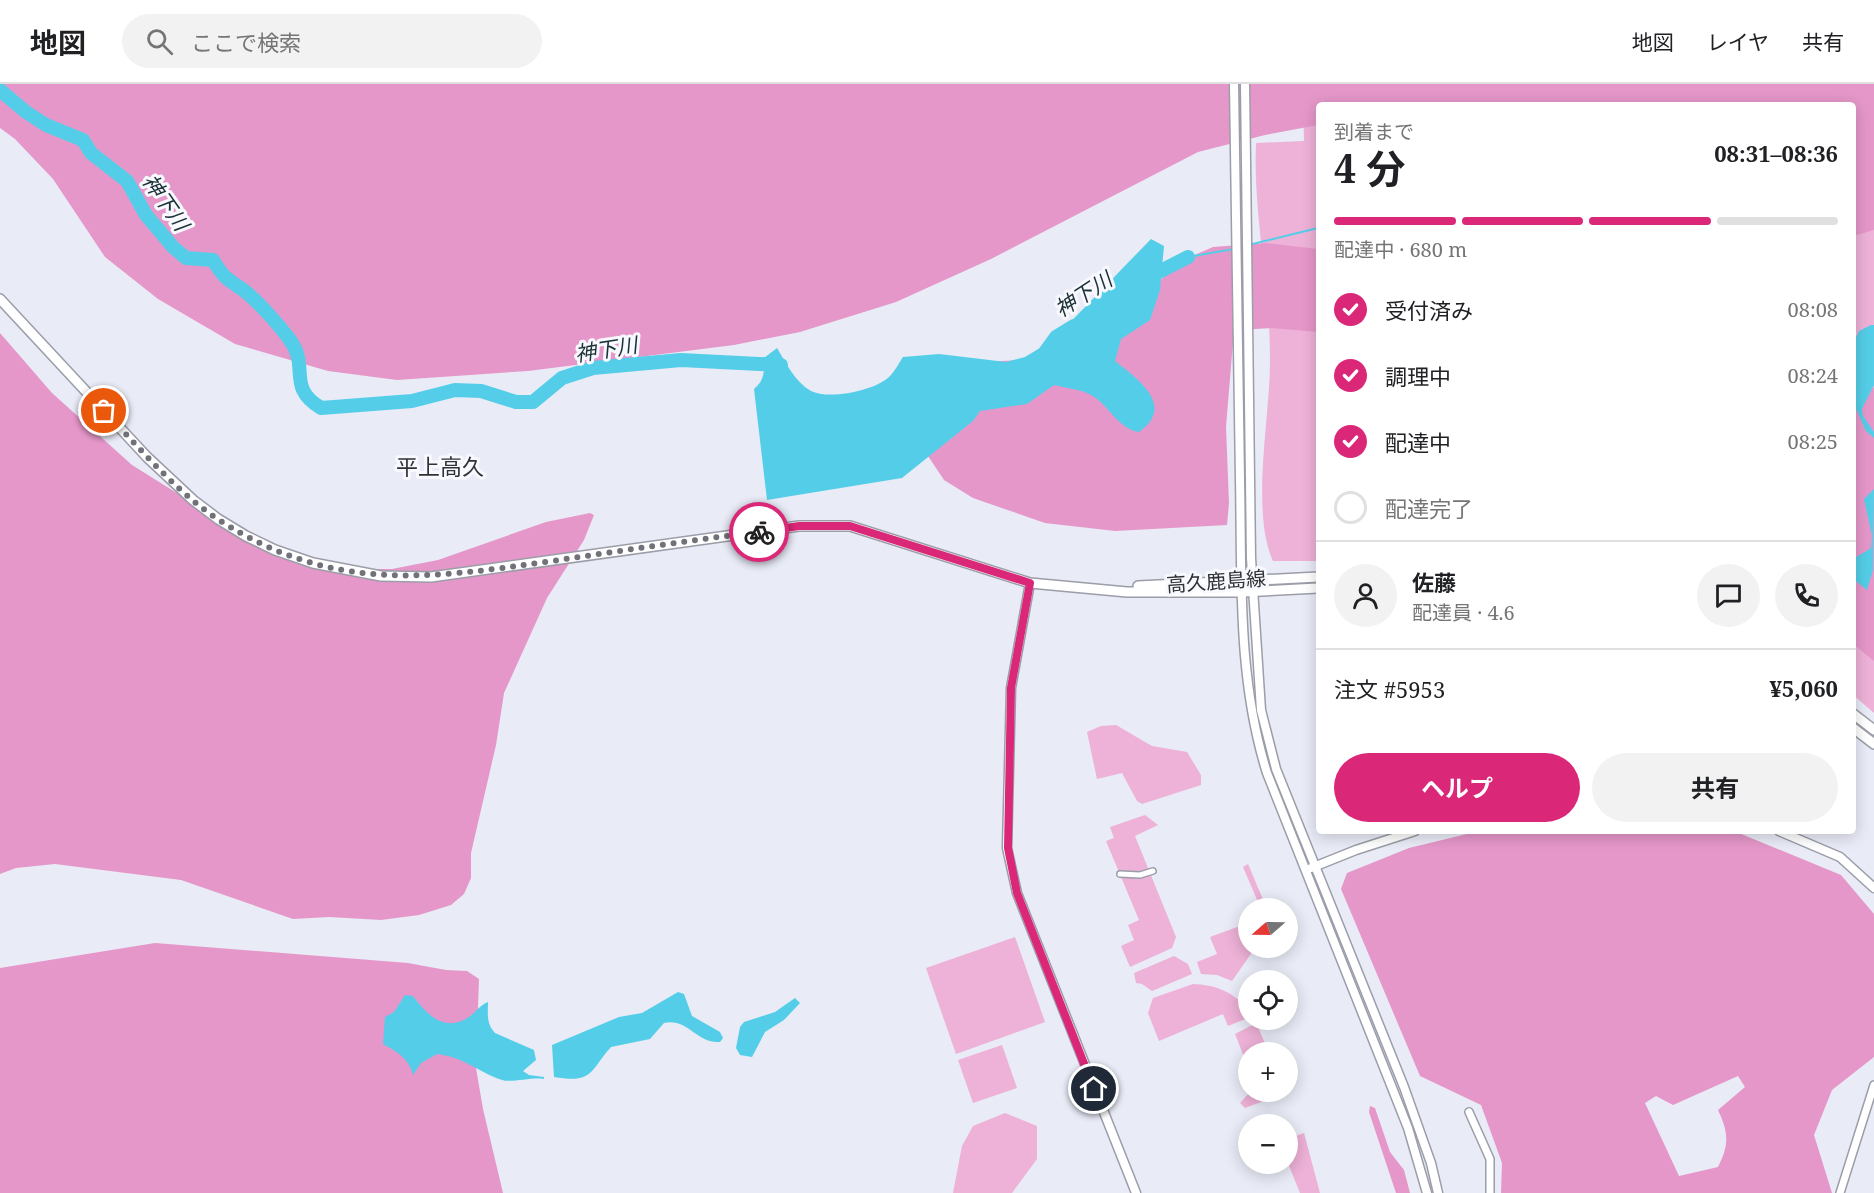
<!DOCTYPE html>
<html lang="ja">
<meta charset="utf-8">
<style>
:root{--surface:#fff;--page:#f2f2f2;--text:#202124;--muted:#757577;--line:#e0e0e0;--accent:#db2777}
body{margin:0;font-family:"Noto Serif","Noto Sans JP",serif;background:var(--page);color:var(--text);height:100vh;display:flex;flex-direction:column;font-size:22px;white-space:nowrap}
*{box-sizing:border-box;margin:0}
p{font-size:20px;color:var(--muted)}
.icon{flex:none;width:33px;height:33px;fill:none;stroke:currentColor;stroke-width:2;stroke-linecap:round;stroke-linejoin:round}
.map{position:relative;flex:1;overflow:hidden}
.panel{position:absolute;left:1316px;top:18px;width:540px;height:732px;display:flex;flex-direction:column;background:var(--surface);border-radius:6px;box-shadow:0 3px 15px #0003}
.panel>*{flex:none}
.needle{width:39px;rotate:250deg}
.tools{position:absolute;left:1238px;top:814px;display:grid;gap:12px}
.tools a{display:grid;place-items:center;width:60px;height:60px;border-radius:50%;background:var(--surface);box-shadow:0 3px 15px #0003;font-size:30px}
.pin{position:absolute;display:grid;place-items:center;width:51px;height:51px;color:#fff;margin:-26px;border:3px solid #fff;border-radius:50%;box-shadow:0 2px 6px #0007}
.courier{position:absolute;display:grid;place-items:center;width:60px;height:60px;margin:-30px;border:4px solid #db2777;border-radius:50%;background:#fff;color:#222;box-shadow:0 2px 8px #0007}
.head em{font-style:normal;font-weight:700}
.head div{display:flex;flex-direction:column-reverse}
.head{display:flex;align-items:center;justify-content:space-between;height:102px;padding:0 18px}
h1{font-size:39px;font-weight:700;line-height:45px}
.bar{display:grid;grid-template-columns:repeat(4,1fr);gap:9px 6px;align-content:center;height:72px;padding:0 18px}
.bar i{height:8px;border-radius:4px;background:var(--line)}
.bar .on{background:var(--accent)}
.bar p{grid-column:span 4}
.line{display:flex;align-items:center;gap:15px;padding:0 18px;border-top:2px solid var(--line)}
.line div{flex:1}
.round{display:grid;place-items:center;flex:none;width:63px;height:63px;border-radius:32px;background:var(--page)}
ol{padding:0 18px;list-style:none}
li{display:flex;align-items:center;gap:18px;height:66px}
li p{margin-inline-start:auto}
li .icon{padding:6px;border-radius:50%;background:var(--accent);color:#fff;stroke-width:4}
li:last-child{color:var(--muted)}
li i{width:33px;height:33px;border:3px solid var(--line);border-radius:50%}
.action{display:flex;gap:12px;margin-top:auto;padding:12px 18px}
.action a{flex:1;height:69px;border-radius:36px;background:var(--accent);color:#fff;font-size:24px;font-weight:700;line-height:69px;text-align:center}
.action a+a{background:var(--page);color:var(--text)}
header{display:flex;align-items:center;gap:36px;box-sizing:border-box;height:84px;padding:0 30px;background:var(--surface);border-bottom:2px solid var(--line)}
header strong{font-size:28px}
nav{display:flex;gap:33px;margin-inline-start:auto;font-size:21px}
.search{width:420px;height:54px;background:var(--page);display:flex;align-items:center;gap:15px;box-sizing:border-box;padding:0 21px;border-radius:33px;color:var(--muted);font-size:22px}
.map>svg:first-child{display:block}
.green{fill:#eeb1d7}
.forest{fill:#e597c9;fill-rule:evenodd}
.water{fill:#54cee8}
.lines{fill:none;stroke-linecap:round;stroke-linejoin:round}
.stream{stroke:#54cee8;stroke-width:2}
.river{stroke:#54cee8;stroke-width:14}
.pedestrian-casing{stroke:#9b9da8;stroke-width:8}
.minor-casing{stroke:#9b9da8;stroke-width:10}
.tertiary-casing{stroke:#9b9da8;stroke-width:11}
.secondary-casing{stroke:#9b9da8;stroke-width:12}
.pedestrian{stroke:#fff;stroke-width:5}
.minor{stroke:#fff;stroke-width:7}
.tertiary{stroke:#fff;stroke-width:8}
.secondary{stroke:#fff;stroke-width:9}
.done{stroke:#717279;stroke-width:6;stroke-dasharray:0 10.8}
.route{stroke:#db2777;stroke-width:8}
.labels{text-anchor:middle;dominant-baseline:central;stroke-width:6;stroke-linejoin:round;paint-order:stroke}
.street-label{font-size:20px;fill:#303135;stroke:#f8f9fe}
.water-label{font-size:21px;font-style:italic;fill:#1c3136;stroke:#f8f9fe}
.quarter-label{font-size:22px;fill:#303135;stroke:#f8f9fe}
</style>
<header>
<strong>地図</strong>
<div class="search"><svg class="icon" aria-label="search" viewBox="0 0 24 24"><circle cx="10" cy="10" r="6"/><path d="M15 15l6 6"/></svg>ここで検索</div>
<nav><a>地図</a><a>レイヤ</a><a>共有</a></nav>
</header>
<div class="map">
<svg width="1874" height="1109" viewBox="0 0 1874 1109">
<rect width="100%" height="100%" fill="#e9ebf7"/>
<g class="green">
<path d="M1303 0H1874V629L1852 610V21H1318V477H1273C1250 426 1271 330 1270 273 1270 202 1253 130 1256 59L1304 57Z"/>
<path d="M1116 641 1152 662 1187 668 1201 691V701L1142 720 1137 717 1122 689 1097 695 1087 648 1101 642Z"/>
<path d="M1145 731 1158 741 1135 752 1176 853 1172 864 1130 883 1121 862 1134 856 1128 841 1139 836 1106 757 1114 754 1110 743Z"/>
<path d="M1248 780 1267 825H1261L1243 783Z"/>
<path d="M1248 839V864H1255L1232 897 1217 891 1201 890 1197 878 1217 870 1210 853Z"/>
<path d="M1015 853 1045 938 956 970 926 884Z"/>
<path d="M1174 872 1188 880 1192 890 1152 907 1142 900 1136 899 1134 889Z"/>
<path d="M1193 900C1215 901 1232 907 1248 925V934L1228 942 1223 930 1159 957 1148 929 1153 914Z"/>
<path d="M1254 940 1258 943 1269 969H1248V983L1235 950Z"/>
<path d="M1002 961 1017 1004 973 1019 958 976Z"/>
<path d="M1250 1008H1285L1286 1009 1245 1024 1240 1019Z"/>
<path d="M1005 1029 1037 1042V1075L1012 1109H953L962 1062 973 1042Z"/>
<path d="M1304 1049 1320 1109H1300L1287 1077V1055Z"/>
</g>
<g class="forest">
<path d="M0 0H1874V146L1853 152 1852 21H1318V41L1265 51 1198 68 991 175 896 218 800 248 734 261 528 287 397 296 328 287 235 260 158 215 105 173 53 95 15 55 0 44Z"/>
<path d="M1266 159 1318 165V248L1272 244 1239 246 1233 258 1226 343 1229 419 1227 441 1115 447 1045 439 973 414 944 396 924 366 979 278 1047 275 1156 200 1181 177 1213 163Z"/>
<path d="M0 249 52 309 132 381 212 431 270 461 310 475 350 485H392L438 476 546 438 590 429 594 431 584 456 547 514 504 609 496 661 471 769V794L464 810 451 821 419 831 381 836 329 833 293 835 181 796 55 780 16 784 0 790Z"/>
<path d="M1874 304V577L1853 560 1852 308Z"/>
<path d="M1526 747H1734L1841 791 1874 830V973L1832 1006 1814 1051 1832 1109H1501L1502 1079 1481 1021 1420 992 1341 805 1347 789 1409 764 1471 749ZM1738 992 1745 1003 1718 1026C1729 1049 1729 1061 1718 1083L1679 1092 1645 1019 1656 1012 1673 1021Z"/>
<path d="M155 859 408 879 446 886 467 887 479 895 476 984 483 1025 503 1109H0V884Z"/>
<path d="M1370 1022 1375 1024 1390 1068 1404 1086 1410 1109H1396L1369 1028Z"/>
</g>
<g class="water">
<path d="M1151 155 1164 162 1160 206 1150 236 1121 255 1115 277C1138 295 1176 322 1139 348 1118 345 1109 321 1091 311 1080 305 1065 304 1054 301L1027 320 980 327 973 337 902 394 767 416 754 305C765 296 764 288 764 274L777 264C786 279 795 298 811 307 829 316 875 307 890 292 895 287 899 279 903 273L939 270 1006 278 1025 273 1053 256Z"/>
<path d="M1871 241H1874V301L1862 325 1863 332 1874 348V354L1866 347 1852 316 1853 260 1859 247Z"/>
<path d="M1874 405 1873 486 1867 506 1853 495C1852 469 1854 476 1871 464L1872 452 1864 415Z"/>
<path d="M678 908 684 910 692 932 720 948 723 954 720 958C697 960 688 934 664 939L650 955 611 963C590 986 594 1000 554 993L552 961 619 933 642 929Z"/>
<path d="M405 911 413 912C427 931 445 949 469 933 476 928 480 921 488 918 488 930 486 939 495 949L534 966 536 976 523 987 529 991 544 993V995C531 993 512 999 502 996 478 988 464 973 437 970L421 979 413 991C409 974 397 968 383 960L385 933 394 928Z"/>
<path d="M795 914 800 919 784 936 765 948 752 973 740 971 736 964 740 943 744 938 775 928Z"/>
</g>
<g class="lines">
<g class="stream">
<path d="M1240 163 1318 144"/>
<path d="M1188 173 1234 165"/>
</g>
<g class="river">
<path d="M0 6 26 28 46 41 83 56 91 69 127 97 146 131 173 163 186 174 213 176C223 193 227 195 242 205 256 215 279 241 290 256 310 283 286 303 321 324L412 317 455 306 481 307 516 318H533L562 294 593 284 681 276 781 281"/>
<path d="M1147 194 1188 173"/>
<path d="M1043 271 1056 253 1074 242"/>
</g>
<defs>
<path id="pedestrian" d="M1120 790 1140 791 1153 787"/>
<g id="minor">
<path d="M1469 1028 1490 1075V1109"/>
<path d="M1840 1109 1874 1001"/>
</g>
<g id="tertiary">
<path d="M1234 0C1236 132 1238 264 1240 396 1242 494 1237 594 1267 689L1408 1044 1427 1109"/>
<path d="M1245 0 1251 474 1261 626 1276 685 1404 1003 1431 1079 1438 1109"/>
<path d="M1030 499 1011 604 1007 764 1017 809 1136 1109"/>
<path d="M1779 747 1840 773 1874 804"/>
<path d="M1311 784 1356 766 1415 747"/>
</g>
<g id="secondary">
<path d="M0 215 147 373 193 416 218 435 246 452 275 466 313 479 381 492 431 493 799 442H850L1030 499 1127 508H1243L1318 504"/>
<path d="M1138 502 1318 493"/>
<path d="M1852 629 1874 646"/>
<path d="M1852 643 1874 660"/>
</g>
</defs>
<use href="#pedestrian" class="pedestrian-casing"/>
<use href="#minor" class="minor-casing"/>
<use href="#tertiary" class="tertiary-casing"/>
<use href="#secondary" class="secondary-casing"/>
<use href="#pedestrian" class="pedestrian"/>
<use href="#minor" class="minor"/>
<use href="#tertiary" class="tertiary"/>
<use href="#secondary" class="secondary"/>
</g>
<g class="lines">
<path class="done" d="M104 327C141 365 175 407 219 436 332 509 428 495 552 477 621 467 690 456 759 448"/>
<path class="route" d="M759 448 799 442H850L1030 499 1011 604 1008 764 1017 809 1094 1005"/>
</g>
<g class="labels">
<g class="street-label">
<text transform="translate(1216 497) rotate(-4)">高久鹿島線</text>
</g>
<g class="water-label">
<text transform="translate(166 118) rotate(55)">神下川</text>
<text transform="translate(1083 210) rotate(-33)">神下川</text>
<text transform="translate(606 265) rotate(-9)">神下川</text>
</g>
<g class="quarter-label">
<text x="440" y="382">平上高久</text>
</g>
</g>
</svg>
<div class="tools">
<a><svg class="needle" viewBox="-14 -14 28 28"><path d="M0-13l5 13h-10z" fill="#e53935"/><path d="M0 13l5-13h-10z" fill="#757577"/></svg></a>
<a><svg class="icon" aria-label="locate" viewBox="0 0 24 24"><circle cx="12" cy="12" r="6"/><path d="M12 2v4M12 18v4M2 12h4M18 12h4"/></svg></a>
<a>+</a>
<a>−</a>
</div>
<div class="pin" style="left:104px;top:327px;background:#ea580c"><svg class="icon" aria-label="bag" viewBox="0 0 24 24"><path d="M5 8h14l-1 12H6zM9 8a3 3 0 0 1 6 0"/></svg></div>
<div class="pin" style="left:1094px;top:1005px;background:#1f2937"><svg class="icon" aria-label="home" viewBox="0 0 24 24"><path d="M3 11l9-7 9 7M6 9v11h12V9"/></svg></div>
<div class="courier" style="left:759px;top:448px"><svg class="icon" aria-label="bike" viewBox="0 0 24 24"><circle cx="6" cy="16" r="4"/><circle cx="18" cy="16" r="4"/><path d="M6 16l4-8h5l3 8M10 8l3 8H6M13 5h3"/></svg></div>
<section class="panel">
<div class="head"><div><h1>4 分</h1><p>到着まで</p></div><em>08:31–08:36</em></div>
<div class="bar"><i class="on"></i><i class="on"></i><i class="on"></i><i></i><p>配達中 · 680 m</p></div>
<ol>
<li><svg class="icon" aria-label="check" viewBox="0 0 24 24"><path d="M5 12l5 5 9-10"/></svg>受付済み<p>08:08</p></li>
<li><svg class="icon" aria-label="check" viewBox="0 0 24 24"><path d="M5 12l5 5 9-10"/></svg>調理中<p>08:24</p></li>
<li><svg class="icon" aria-label="check" viewBox="0 0 24 24"><path d="M5 12l5 5 9-10"/></svg>配達中<p>08:25</p></li>
<li><i></i>配達完了</li>
</ol>
<div class="line" style="height:108px"><a class="round"><svg class="icon" aria-label="person" viewBox="0 0 24 24"><circle cx="12" cy="8" r="4"/><path d="M4 21q1-7 8-7t8 7"/></svg></a><div><b>佐藤</b><p>配達員 · 4.6</p></div><a class="round"><svg class="icon" aria-label="chat" viewBox="0 0 24 24"><path d="M4 5h16v11H9l-5 4z"/></svg></a><a class="round"><svg class="icon" aria-label="phone" viewBox="0 0 24 24"><path d="M5 4h4l2 5-3 2q2 4 5 5l2-3 5 2v4C11 20 4 13 5 4z"/></svg></a></div>
<div class="line" style="height:78px"><div>注文 #5953</div><b>¥5,060</b></div>
<div class="action"><a>ヘルプ</a><a>共有</a></div>
</section>
</div>
